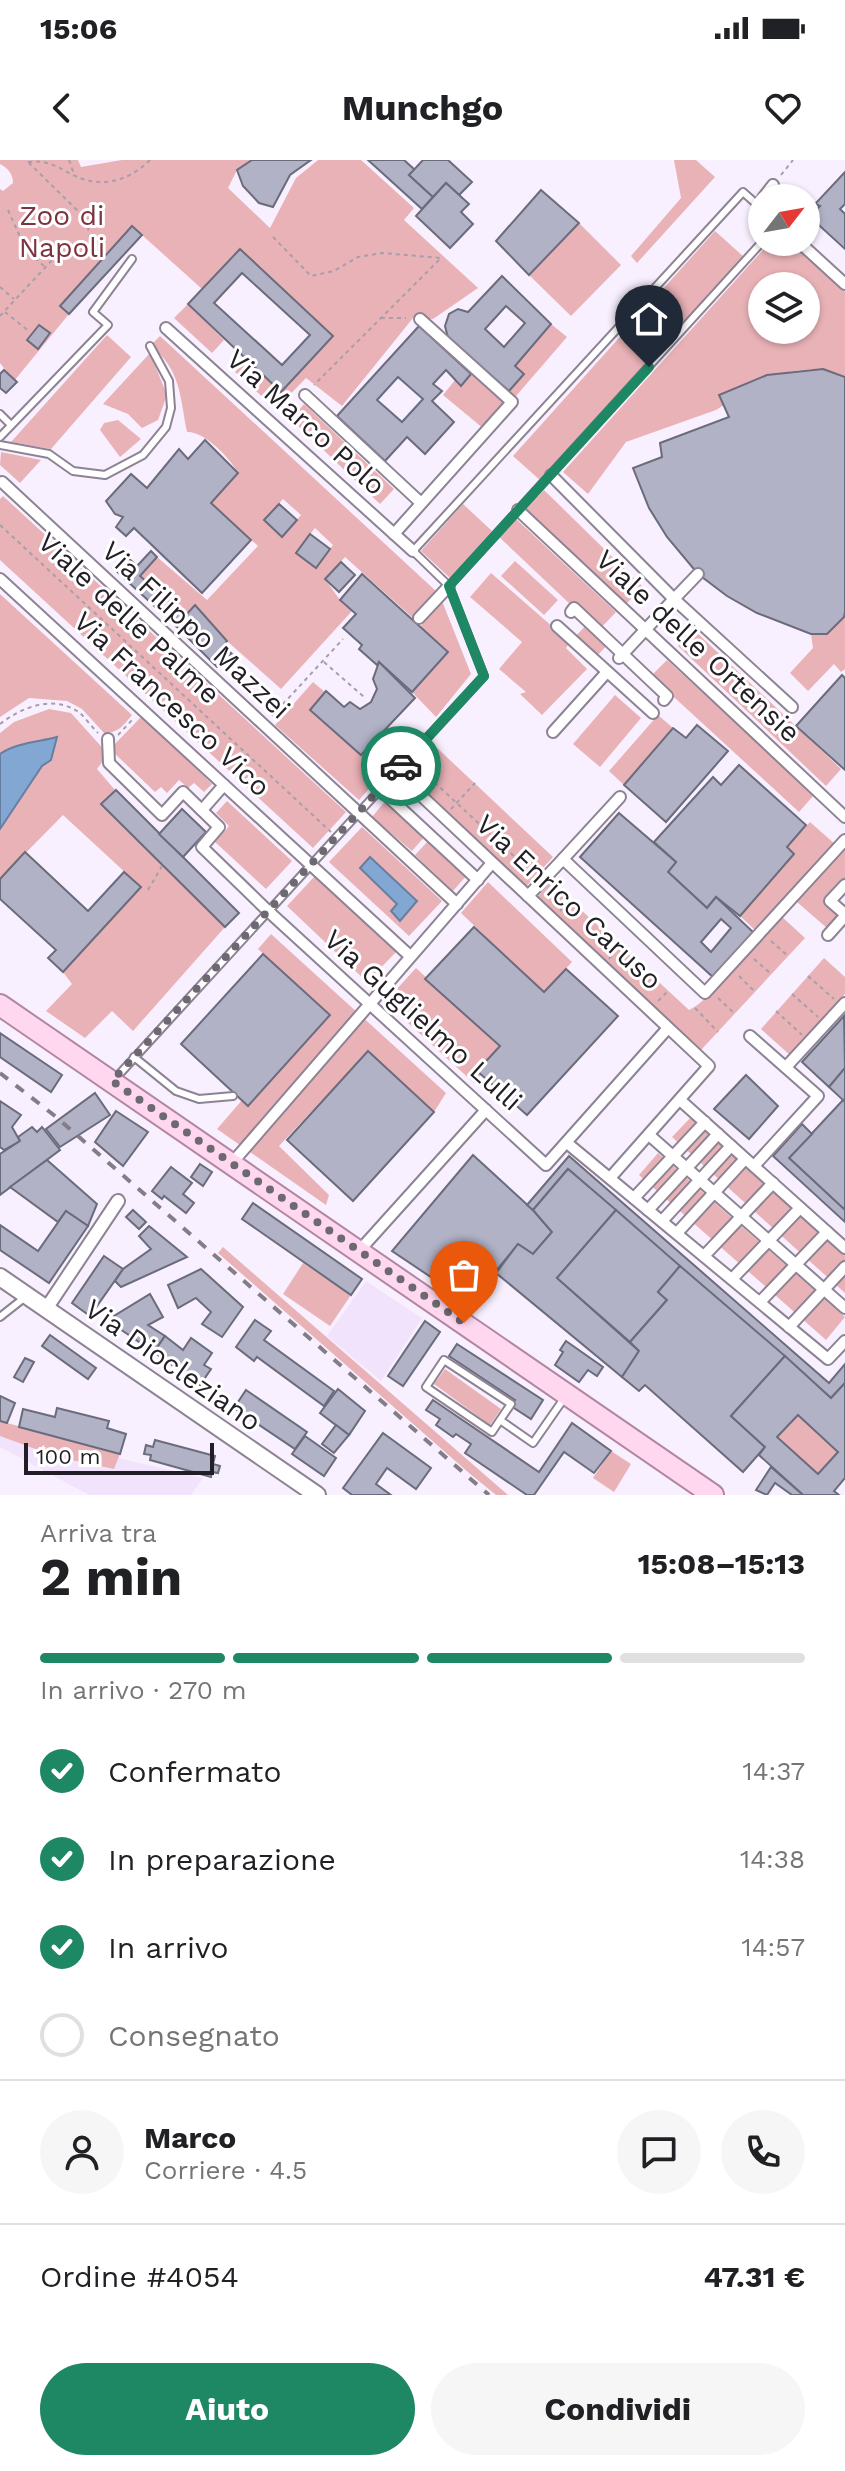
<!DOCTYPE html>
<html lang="it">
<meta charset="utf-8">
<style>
:root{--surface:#fff;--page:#f6f6f6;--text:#202124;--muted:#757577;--line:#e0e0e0;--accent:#1e8763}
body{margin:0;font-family:"Work Sans",sans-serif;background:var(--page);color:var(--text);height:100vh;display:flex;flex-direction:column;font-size:30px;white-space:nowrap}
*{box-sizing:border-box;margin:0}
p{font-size:26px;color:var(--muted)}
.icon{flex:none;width:44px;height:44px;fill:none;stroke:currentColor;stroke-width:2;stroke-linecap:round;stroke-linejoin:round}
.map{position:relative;height:1335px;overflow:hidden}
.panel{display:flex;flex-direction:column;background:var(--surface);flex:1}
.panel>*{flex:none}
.needle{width:52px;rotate:59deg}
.buttons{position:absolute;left:748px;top:24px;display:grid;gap:16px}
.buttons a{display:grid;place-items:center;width:72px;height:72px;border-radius:50%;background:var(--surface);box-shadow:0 2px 6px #0004;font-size:40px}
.scale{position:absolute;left:24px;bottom:20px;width:190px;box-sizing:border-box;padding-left:8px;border:4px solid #221e25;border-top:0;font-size:22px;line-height:28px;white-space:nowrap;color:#221e25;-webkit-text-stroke:6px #fff;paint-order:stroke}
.pin{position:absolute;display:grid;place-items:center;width:68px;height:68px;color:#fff;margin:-82px -34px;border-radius:50% 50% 50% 0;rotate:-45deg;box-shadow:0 0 8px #0007}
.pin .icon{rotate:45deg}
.courier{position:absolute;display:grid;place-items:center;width:80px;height:80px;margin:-40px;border:6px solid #1e8763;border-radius:50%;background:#fff;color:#222;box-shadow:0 2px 10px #0007}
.headline em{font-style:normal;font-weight:700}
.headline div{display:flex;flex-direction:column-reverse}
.headline{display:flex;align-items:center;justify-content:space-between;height:136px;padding:0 40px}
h1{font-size:52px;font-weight:700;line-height:60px}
.bar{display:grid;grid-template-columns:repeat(4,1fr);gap:12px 8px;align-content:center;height:96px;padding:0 40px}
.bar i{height:10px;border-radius:6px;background:var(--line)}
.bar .selected{background:var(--accent)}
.bar p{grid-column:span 4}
.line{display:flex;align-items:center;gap:20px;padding:0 40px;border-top:2px solid var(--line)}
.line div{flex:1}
.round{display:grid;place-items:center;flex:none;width:84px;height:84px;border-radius:42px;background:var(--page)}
ol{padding:0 40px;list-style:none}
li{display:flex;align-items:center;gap:24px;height:88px}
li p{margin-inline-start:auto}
li .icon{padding:8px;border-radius:50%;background:var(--accent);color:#fff;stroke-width:4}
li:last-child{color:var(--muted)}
li i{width:44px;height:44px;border:4px solid var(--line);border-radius:50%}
.cta{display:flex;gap:16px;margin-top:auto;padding:16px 40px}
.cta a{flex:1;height:92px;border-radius:48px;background:var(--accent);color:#fff;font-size:32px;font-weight:700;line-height:92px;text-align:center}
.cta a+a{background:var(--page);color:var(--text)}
.status{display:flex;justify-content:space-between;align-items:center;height:56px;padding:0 40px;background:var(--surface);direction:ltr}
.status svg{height:22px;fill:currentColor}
header{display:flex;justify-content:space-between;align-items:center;height:104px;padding:0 40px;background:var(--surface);font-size:36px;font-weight:700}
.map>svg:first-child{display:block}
.built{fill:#f2e3fc}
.green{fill:#e9b2b7;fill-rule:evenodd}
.water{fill:#83a7d3;stroke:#667e9f;stroke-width:2}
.building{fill:#b1b2c6;stroke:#6a6b7c;stroke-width:2;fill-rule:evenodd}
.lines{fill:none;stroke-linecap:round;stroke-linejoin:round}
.service-casing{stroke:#8d8393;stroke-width:10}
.pedestrian-casing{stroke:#8d8393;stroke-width:14}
.minor-casing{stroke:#8d8393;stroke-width:16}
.tertiary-casing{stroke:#8d8393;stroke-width:20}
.primary-casing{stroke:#b286a2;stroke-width:24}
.path{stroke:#a69faa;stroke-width:2;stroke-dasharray:4 4;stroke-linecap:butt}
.service{stroke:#fff;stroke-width:6}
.pedestrian{stroke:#fff;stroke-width:10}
.minor{stroke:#fff;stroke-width:12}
.tertiary{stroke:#fff;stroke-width:16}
.primary{stroke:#ffd8ef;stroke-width:20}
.rail{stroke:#837d87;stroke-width:4;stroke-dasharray:10 10;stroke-linecap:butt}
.done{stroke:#6d6871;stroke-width:8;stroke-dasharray:0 14.4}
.route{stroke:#1e8763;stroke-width:10}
.labels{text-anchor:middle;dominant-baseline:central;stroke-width:6;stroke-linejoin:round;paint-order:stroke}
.park-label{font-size:28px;fill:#7d3240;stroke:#fff}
.street-label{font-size:28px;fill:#221e25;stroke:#fff}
</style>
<div class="status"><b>15:06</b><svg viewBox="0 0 49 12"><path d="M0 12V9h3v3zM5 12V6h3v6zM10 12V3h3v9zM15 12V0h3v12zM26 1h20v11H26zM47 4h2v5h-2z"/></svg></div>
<header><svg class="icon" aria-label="back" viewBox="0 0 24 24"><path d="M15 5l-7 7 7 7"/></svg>Munchgo<svg class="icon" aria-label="heart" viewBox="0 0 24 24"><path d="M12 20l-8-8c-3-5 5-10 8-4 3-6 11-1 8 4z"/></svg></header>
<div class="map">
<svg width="845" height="1335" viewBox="0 0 845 1335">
<rect width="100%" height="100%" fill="#f9f0ff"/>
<g class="built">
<path d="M366 1121 422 1158 381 1221 327 1176Z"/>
<path d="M0 1266 93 1292 203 1318 191 1335H89L0 1287Z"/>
</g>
<g class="green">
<path d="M0 0H78L81 7 122 0H252L237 10 228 28 270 68 296 18 318 0H361L414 48 404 60 478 128 433 159 413 158 342 246 306 218 276 249 235 212 245 201 281 232 333 176 240 89 202 129 142 75 69 154 14 221 0 203V29L3 31 13 23C13 14 8 8 0 4Z"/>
<path d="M674 0H696L715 17 637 103 631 96 681 38Z"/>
<path d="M579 63 621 105 571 156 529 115Z"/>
<path d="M715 71 744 97 541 321 513 296Z"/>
<path d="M770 82H790L845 132V217C837 215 828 209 820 209 784 209 753 221 720 235L724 245 716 250 626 282 588 334 563 312ZM762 126H806V170H762Z"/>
<path d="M188 144 224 180 212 193 174 158Z"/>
<path d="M551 164 567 177 516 236 509 231 523 214 515 206Z"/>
<path d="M107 175 131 197 51 289 11 282Z"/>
<path d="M160 176 437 432 413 458 345 397 325 419 340 440 352 451 281 529 227 481 195 445 185 456 140 416 157 397 207 440 258 386 211 343 238 313C230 298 204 271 187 272 180 238 181 208 150 186ZM283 339 301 355 282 377 264 360ZM315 368 333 385 316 408 296 392Z"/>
<path d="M150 193 167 235 158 260 142 268 128 254 103 244Z"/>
<path d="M471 214 505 243 484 269 443 235 455 220 461 225Z"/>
<path d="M304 244 394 329 380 344 291 259Z"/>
<path d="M118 260 141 279 120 297 100 270 104 263Z"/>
<path d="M1 292 41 300 20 323 0 305Z"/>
<path d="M544 330 643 427 625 445 526 349Z"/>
<path d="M3 336 346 652 313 688 0 400V339Z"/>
<path d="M463 344 492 371 450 418 421 391Z"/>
<path d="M515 358 616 452 598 471 609 483 596 497 575 477 589 462 498 376Z"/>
<path d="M515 401 558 440 544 455 501 416Z"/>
<path d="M491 413 570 482 566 488 587 509 542 555 520 534 526 532 499 509 522 482 470 437Z"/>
<path d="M0 434 132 555C123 566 118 573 104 573L82 549 67 541 29 538 0 557Z"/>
<path d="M442 441 471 514 436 557 412 532 448 492 420 467Z"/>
<path d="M845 452V509L841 512 834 504 808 531 790 513 813 488 811 474H827L844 457Z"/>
<path d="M693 469 841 609 826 626 678 486Z"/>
<path d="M667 500 814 635 799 652 651 516Z"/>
<path d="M313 522 326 533 361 595 382 614 359 640 275 565Z"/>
<path d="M615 535 641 558 600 607 573 584Z"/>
<path d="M49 549 71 553 108 594 97 609 115 630 102 644 225 767 133 871 112 851 85 878 46 851 72 824 63 812 141 727 63 655 0 719V669L42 606 51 600 56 578C37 582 15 583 0 594V573L14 562Z"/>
<path d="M658 555 673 568 624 625 609 611Z"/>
<path d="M142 556 212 624 204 632 194 623 188 628 179 620 167 633 161 627 155 632 110 589Z"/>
<path d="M435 586 553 697 523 730 405 619Z"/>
<path d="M386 640 426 675 412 691 372 657Z"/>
<path d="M227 641 292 701 266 729 215 682 229 666 216 653Z"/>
<path d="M810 662 836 685 756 771 740 756 794 694 787 687Z"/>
<path d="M362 667 442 741 409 776 329 702Z"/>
<path d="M429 680 467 715 453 731 415 695Z"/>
<path d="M845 687V718L824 742 840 756 828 769 797 742Z"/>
<path d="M315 716 396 792 367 822 287 746Z"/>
<path d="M488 722 572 802 544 832 461 753Z"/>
<path d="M551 722 689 850C707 844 765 774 781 756L805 778 701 890 537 737Z"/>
<path d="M271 774 446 933 434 952 367 892 279 986 329 1035 326 1045 217 969 243 939 248 945 331 855 258 789Z"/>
<path d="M824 798 845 817V834L791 896 761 869Z"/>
<path d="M416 808 500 886 477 911 481 915 474 923 385 842Z"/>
<path d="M693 955 845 1092V1133L672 977Z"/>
<path d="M658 993 845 1157 826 1180 639 1015Z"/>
<path d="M223 1087 508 1335H496L469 1313 218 1093Z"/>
<path d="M303 1103 351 1135 330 1166 283 1134Z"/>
<path d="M445 1209 501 1249 490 1265 434 1224Z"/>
<path d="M798 1255 838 1292 818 1314 777 1277Z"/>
<path d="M0 1261 120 1294 114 1309 57 1297 0 1276Z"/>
<path d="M611 1291 631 1304 614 1332 593 1318Z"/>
</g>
<g class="water">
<path d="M57 577 51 600 42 606 0 669V594C15 583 38 582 57 577Z"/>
<path d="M370 697 417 741 400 761 391 751 397 744 360 708Z"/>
</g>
<g class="building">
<path d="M252 0H311L290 15 273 47 259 43 243 26 237 10Z"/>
<path d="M368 0H404L415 10 409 15 433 37 422 49Z"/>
<path d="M423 0H448L472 22 459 35 446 23 433 37 409 15Z"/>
<path d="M845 12V44L840 49 845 54V89L809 56 820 46 815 44Z"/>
<path d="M446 23 469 44 461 52 473 64 450 88 416 56Z"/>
<path d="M541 30 579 63 529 115 496 81Z"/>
<path d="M132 66 142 75 69 154 60 146Z"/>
<path d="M240 89 333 176 281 232 188 144ZM242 113 310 175 282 205 214 143Z"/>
<path d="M502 116 551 164 515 206 524 214 509 231 448 178 445 166 449 154 458 149 468 152ZM506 146 525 163 504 187 485 169Z"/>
<path d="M39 165 50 173 38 189 27 180Z"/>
<path d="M419 166 471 214 461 226 446 210 433 224 442 231 432 241 454 262 425 294 407 277 385 301 337 256ZM398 217 423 239 402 262 377 240Z"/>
<path d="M823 209 845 217V452L844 457 827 474H811L757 453 727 436 698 414 667 377 649 348 633 308 662 297 660 283 729 257 719 235 767 215Z"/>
<path d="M4 210 17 222 6 233 0 228V214Z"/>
<path d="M205 280 238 313 211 343 251 380 202 433 134 368 126 376 116 367 123 357 115 354 106 341 131 314 147 328 179 289 188 299Z"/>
<path d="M279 344 297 360 282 377 264 360Z"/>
<path d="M310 374 330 389 316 408 296 393Z"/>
<path d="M151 391 157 397 140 416 185 456 176 466 113 408 125 395 137 406Z"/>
<path d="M341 402 355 415 339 432 325 419Z"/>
<path d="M362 414 448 492 412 532 379 502 377 505 359 489 362 485 343 468 356 454 340 440Z"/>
<path d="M195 445 227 481 223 486 232 494 217 507 176 466Z"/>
<path d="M379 502 415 538 361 595 310 550 326 531 344 547 350 542 360 549 371 542 377 529 373 519Z"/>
<path d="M842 515 845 518V610L796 566Z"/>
<path d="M697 565 728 591 666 662 624 625 673 568 686 578Z"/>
<path d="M739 605 806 665 787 687 794 694 740 756 716 737 707 748 668 712 676 702 654 682 713 617 721 625Z"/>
<path d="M116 630 239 753 225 767 101 644Z"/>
<path d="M182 649 206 672 183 697 159 674Z"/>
<path d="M619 653 676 702 668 712 707 748 716 737 754 773 714 818 580 697ZM721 759 731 768 711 792 701 782Z"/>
<path d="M25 692 88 751 124 712 141 727 63 812 48 798 56 790 0 739V719Z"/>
<path d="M474 767 544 832 566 809 618 856 527 955 477 911 500 886 425 819Z"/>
<path d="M263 794 330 855 248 946 181 884Z"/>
<path d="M844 856 845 908 829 927 802 902Z"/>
<path d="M0 873 62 915 51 932 0 897Z"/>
<path d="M368 891 434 952 353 1041 287 980Z"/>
<path d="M845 908V942L829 927Z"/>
<path d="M746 915 778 946 749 979 714 949Z"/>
<path d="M95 933 110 955 60 987 46 969Z"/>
<path d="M843 940 845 942V1050L789 998Z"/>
<path d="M0 941 21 955 12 967 20 981 4 990 0 987Z"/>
<path d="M116 951 148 972 123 1006 95 982Z"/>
<path d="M802 964 812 974 789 998 845 1050V1062L773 996Z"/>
<path d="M32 967 37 972 42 967 60 990 0 1035V994L20 981 18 977Z"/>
<path d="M473 995 533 1050 552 1072 533 1094 518 1084 487 1122 470 1102 462 1110 482 1128 468 1142 392 1091Z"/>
<path d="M569 996 829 1223 845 1204V1223L831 1238 568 1009 533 1050 527 1045Z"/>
<path d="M47 1000 97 1044 88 1066 66 1051 58 1062 10 1027Z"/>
<path d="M200 1004 212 1012 203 1026 191 1017Z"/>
<path d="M171 1007 192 1023 183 1034 194 1043 186 1053 164 1036 162 1039 152 1031Z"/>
<path d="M568 1009 616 1050 557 1118 639 1191 622 1217 496 1113 518 1084 533 1094 552 1072 533 1050Z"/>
<path d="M253 1043 362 1119 351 1135 242 1059Z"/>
<path d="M133 1050 146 1062 139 1069 126 1057Z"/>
<path d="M616 1050 680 1106 658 1132 667 1140 630 1182 557 1118Z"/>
<path d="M66 1051 88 1066 49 1123 0 1090V1065L38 1091Z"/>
<path d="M149 1066 187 1097 121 1127 115 1121 123 1109 151 1089 139 1076Z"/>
<path d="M104 1096 123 1109 90 1156 72 1143Z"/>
<path d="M680 1106 785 1196 731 1256 765 1287 743 1312 645 1225 639 1231 622 1217 639 1191 630 1182 667 1140 658 1132Z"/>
<path d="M201 1109 243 1147 222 1177 202 1164 211 1152 196 1138 178 1148 168 1125Z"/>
<path d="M150 1134 163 1157 148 1165 165 1176 154 1192 111 1163 114 1156Z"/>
<path d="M255 1160 271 1171 264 1180 334 1231 324 1246 257 1197 254 1201 236 1187Z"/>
<path d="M425 1161 440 1172 403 1226 388 1216Z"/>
<path d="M50 1175 96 1208 88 1219 42 1186Z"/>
<path d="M165 1176 183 1190 191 1178 212 1193 204 1205 211 1209 200 1225 154 1192Z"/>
<path d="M566 1181 603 1207 597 1216 588 1210 579 1222 555 1205 563 1192 560 1190Z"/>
<path d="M457 1184 543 1240 531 1259 511 1246 515 1240 449 1196Z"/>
<path d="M785 1196 831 1238 845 1223V1318L834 1331 839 1335H803L759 1295 765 1287 731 1256ZM798 1255 838 1292 818 1314 777 1277Z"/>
<path d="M25 1198 34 1202 23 1222 14 1217Z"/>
<path d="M338 1229 365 1251 349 1275 320 1253Z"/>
<path d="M246 1230 307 1272 295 1289 234 1248Z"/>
<path d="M0 1236 15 1243 7 1263 0 1261Z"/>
<path d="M433 1240 539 1312 572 1263 611 1291 594 1313 564 1292 534 1335H527L465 1293 471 1284 456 1274 453 1277 436 1265 440 1259 426 1250Z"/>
<path d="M57 1248 109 1261 107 1268 126 1274 120 1294 19 1267 23 1249 55 1257Z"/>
<path d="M336 1265 349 1275 334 1293 322 1284Z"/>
<path d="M383 1273 431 1308 416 1329 387 1308 376 1324 391 1335H352L343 1328Z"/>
<path d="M305 1276 336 1298 324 1316 292 1294Z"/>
<path d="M155 1280 215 1296 213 1304 220 1306 218 1313 212 1312 211 1317 150 1300 151 1295 144 1294 146 1285 153 1287Z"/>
<path d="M771 1307 803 1335H792L775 1323 767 1335 756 1330Z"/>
</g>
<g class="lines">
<defs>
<g id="service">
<path d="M0 254 11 265"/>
<path d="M0 277 108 165 93 152 132 99"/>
<path d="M0 285 49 294 73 311 105 315 143 295 166 267 171 248 169 221 150 186"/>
<path d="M449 426 762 82"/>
<path d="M134 897 176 931 199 939 233 936"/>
<path d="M114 920 484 516 449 426 413 391 743 32 762 49"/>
<path d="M0 1157 24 1138"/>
<path d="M500 1260 492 1272 426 1227 444 1200 511 1244 500 1260 533 1283 565 1237"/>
</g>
<g id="pedestrian">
<path d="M763 38 773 25"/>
<path d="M799 82 845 124"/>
<path d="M166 168 413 391"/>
<path d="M305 235 421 343"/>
<path d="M551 315 674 439 619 498"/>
<path d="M2 322 457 744"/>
<path d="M518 350 845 657"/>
<path d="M394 374 512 242 420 159"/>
<path d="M698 414 674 439 792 547"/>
<path d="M0 419 410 796"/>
<path d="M571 452 574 448 667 536 664 540"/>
<path d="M419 458 449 426"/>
<path d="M557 466 653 553"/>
<path d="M553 572 607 512"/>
<path d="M108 579 109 603 162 655 183 632 219 667 202 687 268 751 546 1005 668 868"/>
<path d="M396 612 709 906 610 1018"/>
<path d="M380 629 478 720"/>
<path d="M202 650 224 625"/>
<path d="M563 699 620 637"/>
<path d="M845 725 830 741 845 754"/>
<path d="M528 736 563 699 705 833 845 680"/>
<path d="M828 775 845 756"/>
<path d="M750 876 818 936 754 1006"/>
<path d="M786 907 845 843"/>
<path d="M680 940 845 1088"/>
<path d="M649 975 845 1148"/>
<path d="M567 983 828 1199 845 1181"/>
<path d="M232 1003 492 703"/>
<path d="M634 1038 705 962"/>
<path d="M648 1050 718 974"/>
<path d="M662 1061 731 986"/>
<path d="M677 1073 745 999"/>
<path d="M359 1091 486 950"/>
<path d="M704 1096 773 1023"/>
<path d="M732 1119 800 1048"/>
<path d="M760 1142 827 1072"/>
<path d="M789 1167 845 1107"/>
</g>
<path id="minor" d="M46 1149 118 1041"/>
<path id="tertiary" d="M0 1117 317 1335"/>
<path id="primary" d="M0 845 713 1335"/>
</defs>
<use href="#service" class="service-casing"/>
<use href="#pedestrian" class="pedestrian-casing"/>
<use href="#minor" class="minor-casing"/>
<use href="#tertiary" class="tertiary-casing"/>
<use href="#primary" class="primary-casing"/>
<g class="path">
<path d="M69 0 74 14"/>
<path d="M28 2C45 0 55 5 69 13 98 29 127 23 150 0"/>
<path d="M781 15 793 0"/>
<path d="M8 50 26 90 44 106"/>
<path d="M273 77 311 116 334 111 358 97 382 93 441 98 314 225"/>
<path d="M0 127 14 139"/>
<path d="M5 152 30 172"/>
<path d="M0 156 54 98 84 84 90 75 85 58 26 0"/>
<path d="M381 158H406"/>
<path d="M283 256 296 244"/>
<path d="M0 365 331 672"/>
<path d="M324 502 364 537"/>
<path d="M272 556 343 479"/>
<path d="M0 564C22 547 54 534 80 553 86 559 92 567 98 573"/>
<path d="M118 575 133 559"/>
<path d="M417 606 533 714"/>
<path d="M451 649 475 623"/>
<path d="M148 730 162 706"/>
<path d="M560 751 570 739"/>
<path d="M771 781 788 796"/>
<path d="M609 799 619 785"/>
<path d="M754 799 771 814"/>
<path d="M739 816 755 832"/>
<path d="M808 816 834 839"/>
<path d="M792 834 818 857"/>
<path d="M718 838 735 854"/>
<path d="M658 841 668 831"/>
<path d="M695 848 718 872"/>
<path d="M776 851 802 875"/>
</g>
<use href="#service" class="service"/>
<use href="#pedestrian" class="pedestrian"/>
<use href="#minor" class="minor"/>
<use href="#tertiary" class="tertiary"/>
<use href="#primary" class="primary"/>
<path class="rail" d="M0 913 55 956 489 1335"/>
</g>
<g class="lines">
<path class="done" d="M401 606 112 921 464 1163"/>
<path class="route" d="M401 606 484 516 449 426 649 207"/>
</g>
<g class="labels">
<g class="park-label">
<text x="62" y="55">Zoo di<tspan x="62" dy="32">Napoli</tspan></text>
</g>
<g class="street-label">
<text transform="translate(306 262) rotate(42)">Via Marco Polo</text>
<text transform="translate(129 458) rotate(43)">Viale delle Palme</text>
<text transform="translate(196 470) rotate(43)">Via Filippo Mazzei</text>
<text transform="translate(698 486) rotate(43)">Viale delle Ortensie</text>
<text transform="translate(172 544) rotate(43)">Via Francesco Vico</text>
<text transform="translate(569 742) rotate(43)">Via Enrico Caruso</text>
<text transform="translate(423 860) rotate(42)">Via Guglielmo Lulli</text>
<text transform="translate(173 1205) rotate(35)">Via Diocleziano</text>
</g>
</g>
</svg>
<div class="buttons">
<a><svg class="needle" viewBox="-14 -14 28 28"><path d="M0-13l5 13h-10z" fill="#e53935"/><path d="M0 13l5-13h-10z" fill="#757577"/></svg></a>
<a><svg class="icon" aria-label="layers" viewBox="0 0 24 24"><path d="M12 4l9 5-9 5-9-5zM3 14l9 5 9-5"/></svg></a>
</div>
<div class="scale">100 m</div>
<div class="pin" style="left:464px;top:1163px;background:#ea580c"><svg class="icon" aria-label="bag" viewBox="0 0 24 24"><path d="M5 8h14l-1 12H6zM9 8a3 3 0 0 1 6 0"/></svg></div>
<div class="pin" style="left:649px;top:207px;background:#1f2937"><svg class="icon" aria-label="home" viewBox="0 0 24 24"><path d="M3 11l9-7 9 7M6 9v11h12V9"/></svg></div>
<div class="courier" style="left:401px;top:606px"><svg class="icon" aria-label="car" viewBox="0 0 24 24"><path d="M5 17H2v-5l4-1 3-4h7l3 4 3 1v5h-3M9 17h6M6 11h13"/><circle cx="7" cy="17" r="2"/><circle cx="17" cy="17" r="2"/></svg></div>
</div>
<section class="panel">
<div class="headline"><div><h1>2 min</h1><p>Arriva tra</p></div><em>15:08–15:13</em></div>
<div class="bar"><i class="selected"></i><i class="selected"></i><i class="selected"></i><i></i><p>In arrivo · 270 m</p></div>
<ol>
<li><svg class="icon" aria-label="check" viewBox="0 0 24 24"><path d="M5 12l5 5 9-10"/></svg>Confermato<p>14:37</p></li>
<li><svg class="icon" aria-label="check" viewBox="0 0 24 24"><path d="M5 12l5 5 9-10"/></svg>In preparazione<p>14:38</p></li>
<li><svg class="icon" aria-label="check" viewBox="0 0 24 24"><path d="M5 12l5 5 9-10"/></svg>In arrivo<p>14:57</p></li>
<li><i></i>Consegnato</li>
</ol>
<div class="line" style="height:144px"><a class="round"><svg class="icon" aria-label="person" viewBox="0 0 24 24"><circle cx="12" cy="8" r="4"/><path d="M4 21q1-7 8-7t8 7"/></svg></a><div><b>Marco</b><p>Corriere · 4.5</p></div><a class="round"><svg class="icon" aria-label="chat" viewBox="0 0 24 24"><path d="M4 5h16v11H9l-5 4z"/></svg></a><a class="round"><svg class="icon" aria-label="phone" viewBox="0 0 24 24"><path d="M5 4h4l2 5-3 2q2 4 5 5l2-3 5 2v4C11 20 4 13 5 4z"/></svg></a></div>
<div class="line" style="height:104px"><div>Ordine #4054</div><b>47.31 €</b></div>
<div class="cta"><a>Aiuto</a><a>Condividi</a></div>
</section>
